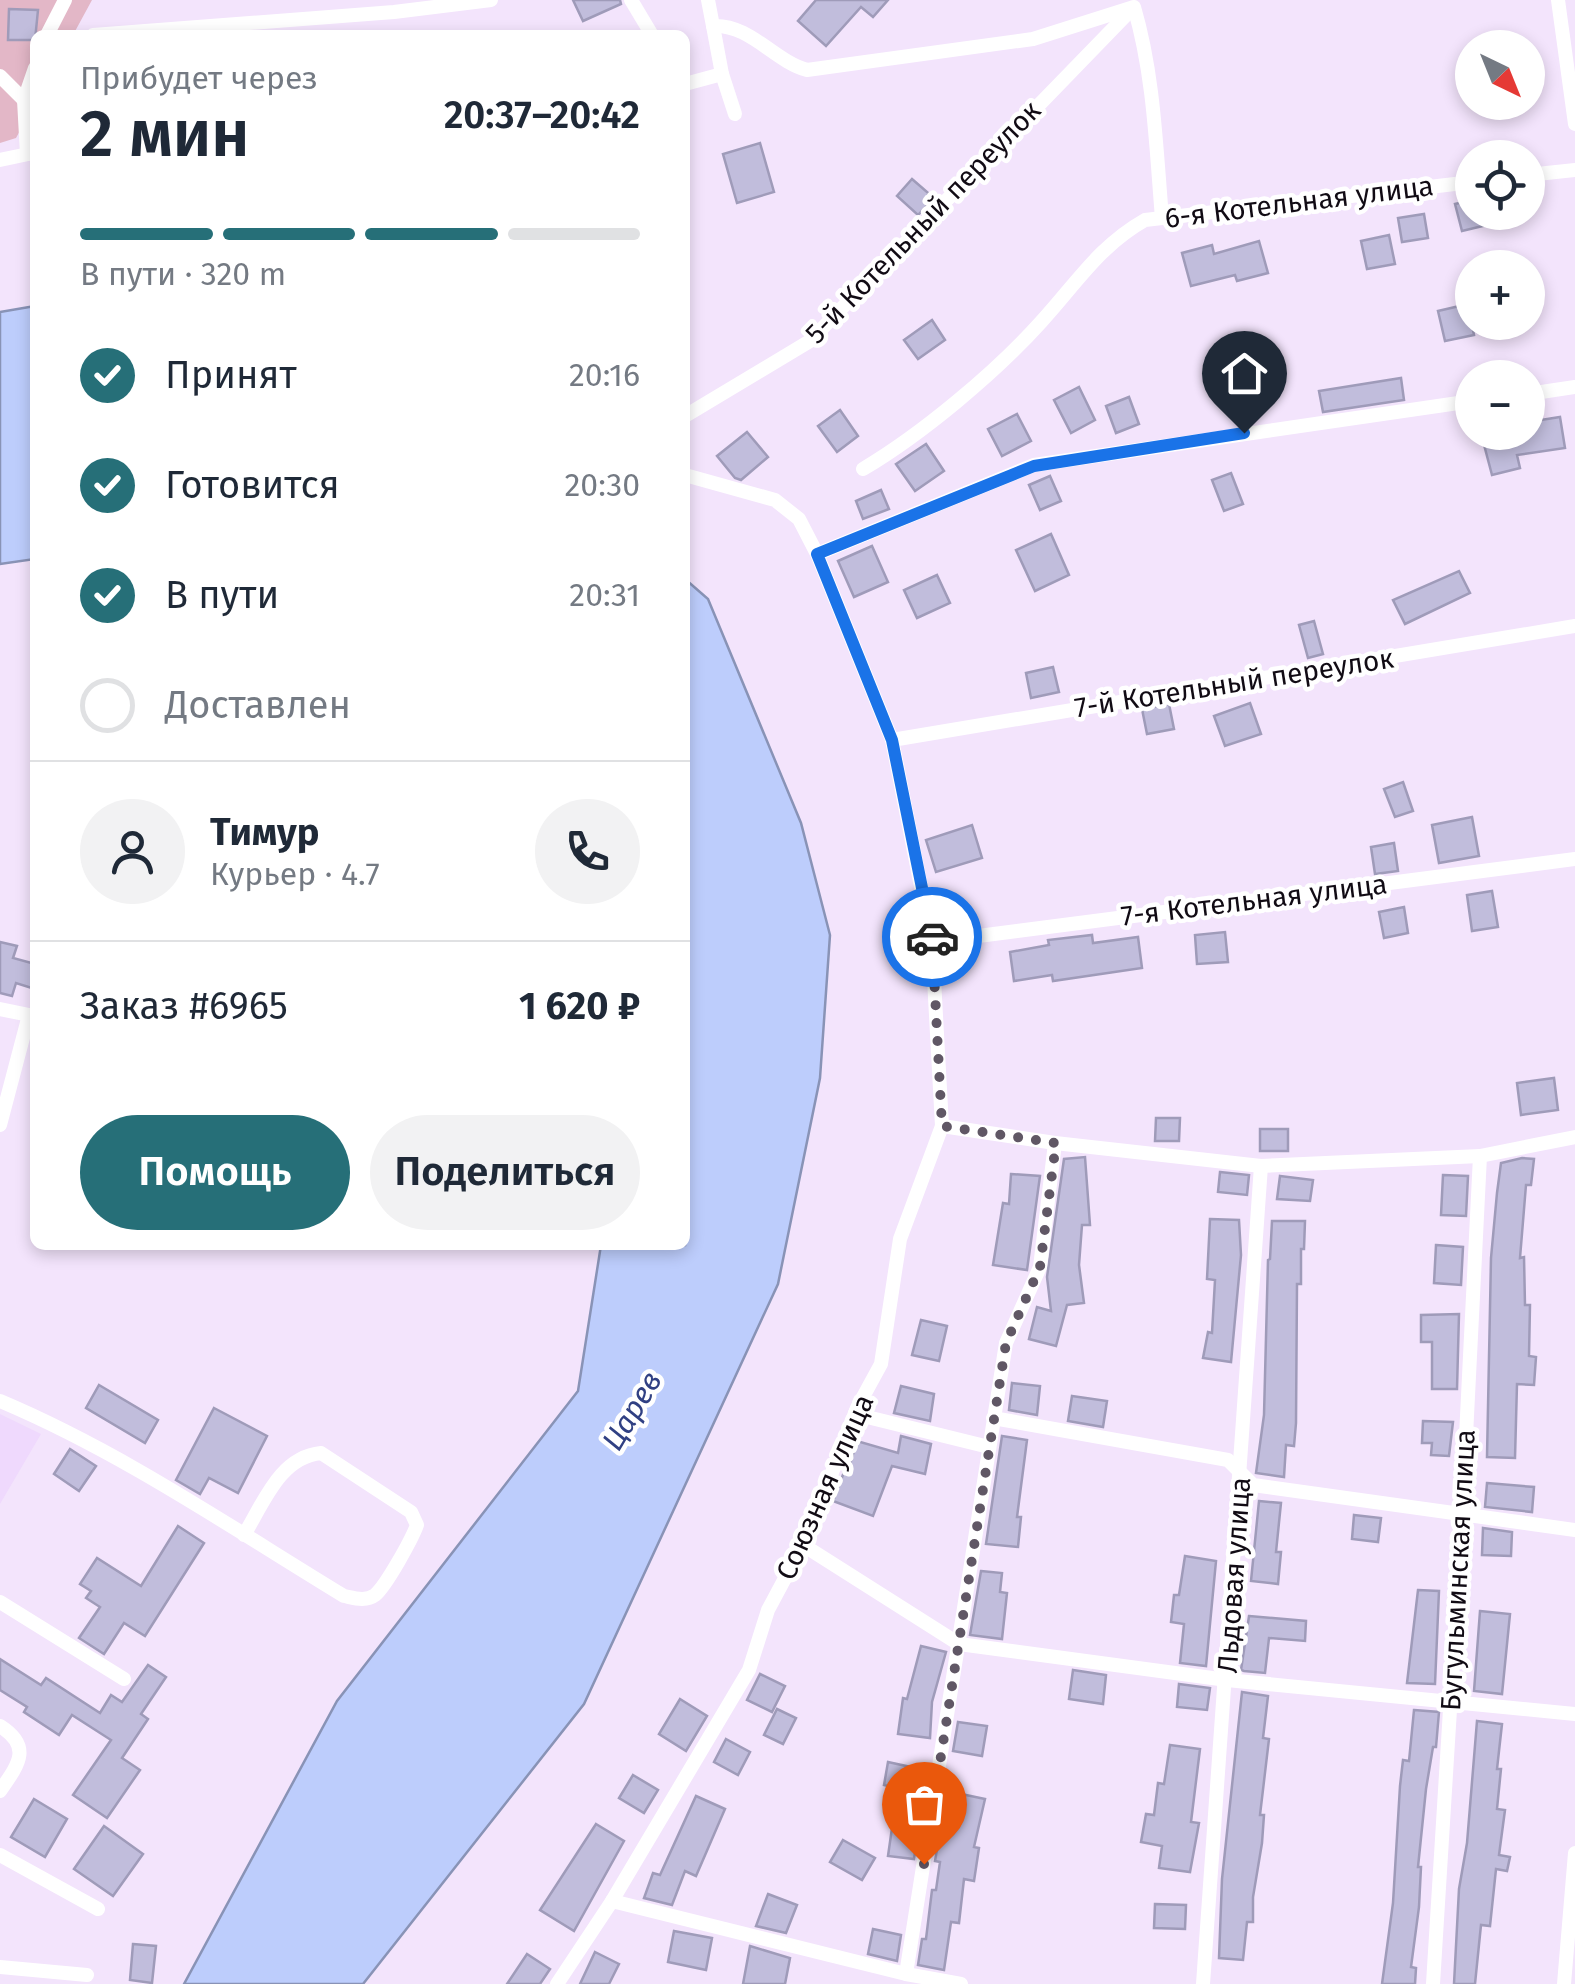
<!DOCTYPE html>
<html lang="ru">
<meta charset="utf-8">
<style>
:root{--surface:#fff;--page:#f2f2f3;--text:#1f2937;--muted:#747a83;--line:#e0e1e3;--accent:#266f78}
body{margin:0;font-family:"Fira Sans",sans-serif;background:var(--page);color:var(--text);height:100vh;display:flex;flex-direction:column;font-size:38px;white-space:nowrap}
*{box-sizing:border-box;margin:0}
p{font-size:32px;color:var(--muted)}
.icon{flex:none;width:55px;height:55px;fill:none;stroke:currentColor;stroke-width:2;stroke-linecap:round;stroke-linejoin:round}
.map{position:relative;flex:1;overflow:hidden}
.drawer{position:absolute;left:30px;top:30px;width:660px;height:1220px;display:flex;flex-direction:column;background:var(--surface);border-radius:15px;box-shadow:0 5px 15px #0003}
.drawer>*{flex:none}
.needle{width:65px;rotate:137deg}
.fabs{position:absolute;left:1455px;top:30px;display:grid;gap:20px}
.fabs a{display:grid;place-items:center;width:90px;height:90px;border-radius:50%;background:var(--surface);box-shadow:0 5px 15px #0003;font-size:50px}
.pin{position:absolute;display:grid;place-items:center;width:85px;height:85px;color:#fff;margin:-102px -42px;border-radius:50% 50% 50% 0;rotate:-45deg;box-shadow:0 0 10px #0007}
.pin .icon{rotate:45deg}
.courier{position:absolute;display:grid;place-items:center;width:100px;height:100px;margin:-50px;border:8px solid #1a73e8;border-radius:50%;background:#fff;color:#222;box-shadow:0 2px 12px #0007}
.summary em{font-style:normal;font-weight:600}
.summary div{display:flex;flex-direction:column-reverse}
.summary{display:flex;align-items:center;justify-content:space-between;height:170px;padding:0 50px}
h1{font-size:65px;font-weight:600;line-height:75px}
.bar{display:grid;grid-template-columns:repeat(4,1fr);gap:15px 10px;align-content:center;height:120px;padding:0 50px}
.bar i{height:12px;border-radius:8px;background:var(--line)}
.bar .on{background:var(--accent)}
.bar p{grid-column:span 4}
.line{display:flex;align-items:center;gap:25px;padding:0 50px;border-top:2px solid var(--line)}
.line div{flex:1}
.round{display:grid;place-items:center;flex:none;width:105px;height:105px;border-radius:52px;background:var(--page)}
ol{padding:0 50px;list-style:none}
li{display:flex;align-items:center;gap:30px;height:110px}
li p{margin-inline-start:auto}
li .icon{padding:10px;border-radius:50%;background:var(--accent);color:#fff;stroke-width:4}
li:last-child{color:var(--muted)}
li i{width:55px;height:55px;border:5px solid var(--line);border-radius:50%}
.primary-button{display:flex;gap:20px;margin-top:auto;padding:20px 50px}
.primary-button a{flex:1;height:115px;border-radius:60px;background:var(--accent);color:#fff;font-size:40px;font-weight:600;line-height:115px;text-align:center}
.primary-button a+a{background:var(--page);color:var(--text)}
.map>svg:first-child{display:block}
.built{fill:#efd9fd}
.green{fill:#e3b7c7}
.water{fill:#bdcdfc;stroke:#8993b6;stroke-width:2.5}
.building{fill:#c1bddc;stroke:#9f9bb9;stroke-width:2.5}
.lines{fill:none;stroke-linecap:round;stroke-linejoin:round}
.street{stroke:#fff;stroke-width:14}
.done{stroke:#605765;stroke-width:10;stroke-dasharray:0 18}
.route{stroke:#1a73e8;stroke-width:12}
.labels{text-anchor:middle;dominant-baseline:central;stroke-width:9;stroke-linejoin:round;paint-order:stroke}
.street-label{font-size:28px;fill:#110b14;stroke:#fff}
.water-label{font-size:30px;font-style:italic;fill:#304083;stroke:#fff}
</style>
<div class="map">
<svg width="1575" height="1984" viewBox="0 0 1575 1984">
<rect width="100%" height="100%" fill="#f3e4fc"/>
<path class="built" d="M0 1414 41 1434 0 1504Z"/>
<path class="green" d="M0 0H92L73 35H35V103L16 138 0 143Z"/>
<g class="water">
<path d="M35 306V559L0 564V312Z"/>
<path d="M685 579 708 599 801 823 830 935 820 1078 778 1284 584 1704 363 1984H184L337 1701 578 1391 601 1245H685Z"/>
</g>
<g class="building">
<path d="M573 0H620L621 4 583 21Z"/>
<path d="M816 0H888L873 17 861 7 826 46 798 21Z"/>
<path d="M9 9 38 10 35 40H8Z"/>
<path d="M760 143 774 192 737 203 723 154Z"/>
<path d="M912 179 934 198 918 215 897 196Z"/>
<path d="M1472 200V212H1488L1491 224 1462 231 1455 204Z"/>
<path d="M1424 214 1428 238 1402 242 1398 218Z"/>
<path d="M1389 235 1395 264 1367 269 1361 241Z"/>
<path d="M1259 241 1268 273 1237 281 1235 275 1191 286 1182 253 1212 245 1214 254Z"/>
<path d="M1468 304 1474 335 1445 341 1438 311Z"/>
<path d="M932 320 945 340 918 359 904 340Z"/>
<path d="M1401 378 1404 400 1323 412 1319 391Z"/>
<path d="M1079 387 1095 420 1071 433 1054 400Z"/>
<path d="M1129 397 1139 424 1116 433 1106 406Z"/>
<path d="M840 410 858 436 837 452 818 426Z"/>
<path d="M1017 414 1031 441 1002 456 988 429Z"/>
<path d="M1560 417 1565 448 1517 455 1520 468 1492 475 1482 437 1500 432H1528V422Z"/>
<path d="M747 432 768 457 741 480 735 478 717 456Z"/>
<path d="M926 444 944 471 915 491 896 464Z"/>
<path d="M1231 473 1243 504 1224 511 1212 480Z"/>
<path d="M1050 476 1061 501 1040 510 1029 485Z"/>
<path d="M881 490 889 509 863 519 856 501Z"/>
<path d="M1051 534 1069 575 1035 591 1016 550Z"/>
<path d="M872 546 888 582 854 597 838 561Z"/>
<path d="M1459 571 1470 593 1405 624 1393 600Z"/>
<path d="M937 575 950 603 917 618 904 590Z"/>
<path d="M1314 621 1323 654 1308 658 1299 625Z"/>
<path d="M1053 667 1059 692 1031 698 1026 673Z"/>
<path d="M1250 703 1261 734 1225 746 1214 716Z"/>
<path d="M1169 704 1174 729 1147 734 1142 709Z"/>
<path d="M1403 782 1413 811 1395 817 1384 789Z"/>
<path d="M1472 817 1479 856 1439 863 1432 825Z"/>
<path d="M972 825 982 858 936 872 926 840Z"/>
<path d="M1394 843 1398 871 1375 874 1371 847Z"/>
<path d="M1492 891 1498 927 1472 931 1467 895Z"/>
<path d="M1404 907 1408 933 1384 938 1379 912Z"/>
<path d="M1225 932 1228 962 1197 964 1195 935Z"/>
<path d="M1092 935 1093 943 1138 937 1142 968 1053 981 1052 975 1014 981 1010 952 1049 945 1048 940Z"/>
<path d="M0 942 17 946 13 958 35 964V989L16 983 12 996 0 993Z"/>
<path d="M1554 1078 1558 1110 1521 1115 1517 1083Z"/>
<path d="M1156 1118H1180L1179 1141H1155Z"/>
<rect x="1260" y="1129" width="28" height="22"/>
<path d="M1085 1157 1090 1225H1082L1079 1265 1084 1303 1067 1305 1056 1346 1029 1339 1037 1307 1051 1311 1047 1277 1064 1159Z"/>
<path d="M1522 1158 1534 1159 1531 1185H1526L1520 1258 1524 1257 1525 1305H1530L1529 1356 1536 1357 1534 1385 1517 1384 1515 1458 1487 1457 1491 1258 1497 1193 1501 1163Z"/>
<path d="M1220 1172 1249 1175 1247 1195 1218 1192Z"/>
<path d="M1011 1174 1040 1176 1027 1270 993 1265 1003 1203 1009 1204Z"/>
<path d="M1443 1175 1468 1176 1466 1216 1441 1215Z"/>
<path d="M1280 1176 1313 1180 1310 1201 1277 1199Z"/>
<path d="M1210 1219 1239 1220 1241 1255 1231 1362 1203 1358 1208 1332 1212 1333 1215 1280 1207 1279Z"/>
<path d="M1272 1221H1305L1304 1249H1301V1284H1297L1296 1423 1294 1446 1286 1445 1284 1477 1256 1473 1264 1415 1268 1260 1270 1259Z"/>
<path d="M1436 1245 1463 1247 1461 1285 1434 1283Z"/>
<path d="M1459 1314 1457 1389H1432V1342H1421V1315Z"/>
<path d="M921 1320 947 1326 939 1361 912 1355Z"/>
<path d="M1012 1383 1040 1386 1037 1415 1009 1410Z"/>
<path d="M99 1385 158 1420 145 1443 86 1408Z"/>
<path d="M901 1386 934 1394 930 1421 894 1413Z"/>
<path d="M1072 1396 1107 1401 1103 1427 1068 1421Z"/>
<path d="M214 1408 267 1436 238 1493 209 1478 200 1494 176 1480Z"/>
<path d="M1423 1421 1453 1422 1449 1456 1431 1455 1432 1443H1422Z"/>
<path d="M901 1436 931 1444 925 1474 892 1466 873 1516 833 1501 844 1472 847 1474 857 1441 898 1453Z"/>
<path d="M1002 1436 1027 1440 1017 1517H1021L1018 1547 986 1544Z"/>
<path d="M70 1449 96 1466 79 1491 54 1474Z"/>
<path d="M1487 1483 1534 1487 1532 1512 1485 1507Z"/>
<path d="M1259 1501 1281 1503 1276 1552H1281L1278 1584 1251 1581Z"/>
<path d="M1354 1515 1381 1518 1378 1542 1352 1539Z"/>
<path d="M178 1526 204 1543 145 1636 124 1623 104 1654 79 1638 100 1607 86 1598 91 1591 80 1584 97 1558 141 1586Z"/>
<path d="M1483 1528 1512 1532 1511 1556 1482 1555Z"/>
<path d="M1185 1556 1216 1561 1206 1666 1180 1663 1184 1624 1171 1622 1174 1595H1179Z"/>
<path d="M981 1571 1002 1573 1000 1592 1007 1593 1002 1639 970 1635Z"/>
<path d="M1418 1590 1439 1591 1435 1684 1407 1683Z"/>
<path d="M1480 1611 1510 1614 1502 1694 1474 1691Z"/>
<path d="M1249 1616 1306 1621 1305 1641 1269 1638 1265 1673 1244 1671 1241 1670Z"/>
<path d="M921 1646 946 1652 932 1702 930 1738 898 1734 903 1698 907 1699Z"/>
<path d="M0 1659 41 1685 46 1678 100 1713 111 1695 122 1702 148 1665 166 1677 141 1714 148 1719 122 1758 140 1770 107 1818 73 1795 111 1740 72 1715 59 1735 24 1712 27 1707 0 1690Z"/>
<path d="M1073 1670 1106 1675 1103 1704 1069 1699Z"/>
<path d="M760 1674 785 1686 772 1712 747 1700Z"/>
<path d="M1179 1684 1210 1688 1207 1710 1177 1707Z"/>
<path d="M1242 1692 1268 1696 1263 1738 1269 1739 1260 1815H1264L1262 1843 1253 1897V1922H1247L1243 1960 1219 1958 1222 1879Z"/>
<path d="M680 1699 707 1716 686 1751 659 1734Z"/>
<path d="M777 1709 796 1718 783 1744 764 1735Z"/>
<path d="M1414 1710 1439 1712 1436 1747H1433L1426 1789 1418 1867H1421L1419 1907 1411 1967 1416 1968 1415 1984H1382L1393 1903 1400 1786 1403 1760 1409 1761Z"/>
<path d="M1477 1721 1502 1724 1497 1769H1501L1497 1809 1505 1810 1499 1855 1510 1857 1507 1871 1496 1869 1490 1926 1481 1925 1475 1984H1454L1459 1889 1467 1843Z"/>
<path d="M958 1722 987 1726 982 1756 953 1751Z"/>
<path d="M726 1739 750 1752 738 1775 714 1762Z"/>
<path d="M1170 1745 1200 1749 1191 1822 1199 1823 1190 1872 1159 1868 1162 1846 1141 1842 1146 1814 1154 1815 1158 1783 1164 1784Z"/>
<path d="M888 1762 920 1769 915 1792 884 1785Z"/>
<path d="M633 1775 658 1790 644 1813 619 1798Z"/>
<path d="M947 1791 985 1799 974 1847 979 1848 974 1881 964 1879 959 1923 951 1922 944 1970 918 1965 922 1939H926L932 1890H936L940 1862 935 1861Z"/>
<path d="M696 1796 725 1809 696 1876 685 1871 672 1905 644 1898 653 1873 660 1875Z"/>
<path d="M34 1799 67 1819 45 1857 11 1837Z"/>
<path d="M596 1824 624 1841 574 1931 540 1910Z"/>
<path d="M104 1826 143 1854 113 1896 74 1869Z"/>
<path d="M892 1828 918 1831 914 1859 888 1856Z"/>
<path d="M843 1840 875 1858 862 1880 830 1862Z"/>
<path d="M768 1894 797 1905 786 1933 756 1926Z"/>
<path d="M1155 1904 1186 1905 1185 1929 1154 1928Z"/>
<path d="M873 1929 901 1935 897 1961 868 1954Z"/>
<path d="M674 1931 712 1938 706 1970 668 1962Z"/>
<path d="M133 1944 156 1946 152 1983 130 1980Z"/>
<path d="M750 1946 790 1958 785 1984H743Z"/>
<path d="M595 1952 619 1964 609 1984H580Z"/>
<path d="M527 1954 550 1969 540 1984H507Z"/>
</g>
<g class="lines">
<g class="street">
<path d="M631 0 652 35"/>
<path d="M708 0 713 26C750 24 774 61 807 70L1033 39 1134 7C1154 75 1156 147 1162 218"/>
<path d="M1558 0 1575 124"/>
<path d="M47 35 65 0"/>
<path d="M93 35 394 12 491 0"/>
<path d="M722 74 735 114"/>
<path d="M0 76 24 100"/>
<path d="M685 84 722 74 713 26"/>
<path d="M27 154 24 100 35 68"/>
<path d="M0 160 33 153"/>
<path d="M1528 175 1575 170"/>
<path d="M1528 394 1575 387"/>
<path d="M685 416 810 341 1132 9"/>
<path d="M863 469C922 434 995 373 1041 322 1076 284 1099 246 1145 220L1472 182"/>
<path d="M817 554 1034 465 1472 401"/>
<path d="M892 740 1575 626"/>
<path d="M932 942 1575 859"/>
<path d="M0 1009 34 1016"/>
<path d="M0 1125 29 1015"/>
<path d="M942 1126 1055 1143 1261 1166 1480 1156 1575 1137"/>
<path d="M0 1401C121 1452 232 1528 344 1596 354 1598 366 1602 375 1595 386 1586 412 1539 417 1525L411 1512 321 1453C280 1457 264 1502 244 1535"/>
<path d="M855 1414 989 1447"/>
<path d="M993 1418 1228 1460 1253 1485 1575 1530"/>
<path d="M803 1545 959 1644 1227 1680 1575 1714"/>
<path d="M0 1602 124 1679"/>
<path d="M0 1726C33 1747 18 1765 0 1791"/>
<path d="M0 1855 98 1909"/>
<path d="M612 1901 906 1974 961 1984"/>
<path d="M0 1967 87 1975"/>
<path d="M906 1974 1006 1343 1040 1267 1055 1143"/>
<path d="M557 1984 612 1901 749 1670 768 1610 807 1537 857 1408 881 1364 900 1239 942 1126 932 942 892 740 817 554 799 519 775 500 685 475"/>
<path d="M1203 1984 1261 1166"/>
<path d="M1433 1984 1462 1516 1480 1156"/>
<path d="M1564 1984 1575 1853"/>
</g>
</g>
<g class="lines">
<path class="done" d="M924 1864 1006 1343 1040 1267 1056 1143 942 1126 932 937"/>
<path class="route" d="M932 937 892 740 817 554 1034 466 1244 433"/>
</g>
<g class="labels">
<g class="street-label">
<text transform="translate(1299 202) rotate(-7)">6-я Котельная улица</text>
<text transform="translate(923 222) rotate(-46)">5-й Котельный переулок</text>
<text transform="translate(1234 683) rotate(-9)">7-й Котельный переулок</text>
<text transform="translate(1254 900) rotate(-7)">7-я Котельная улица</text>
<text transform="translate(825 1487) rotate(-66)">Союзная улица</text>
<text transform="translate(1458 1570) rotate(-87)">Бугульминская улица</text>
<text transform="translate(1234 1575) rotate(-86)">Льдовая улица</text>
</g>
<g class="water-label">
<text transform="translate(632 1411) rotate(-59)">Царев</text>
</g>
</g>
</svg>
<div class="fabs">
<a><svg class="needle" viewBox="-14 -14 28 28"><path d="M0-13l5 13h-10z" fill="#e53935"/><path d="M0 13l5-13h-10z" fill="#747a83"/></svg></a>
<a><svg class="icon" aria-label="locate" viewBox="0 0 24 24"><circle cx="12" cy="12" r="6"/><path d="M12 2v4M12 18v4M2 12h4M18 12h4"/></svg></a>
<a>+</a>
<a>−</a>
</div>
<div class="pin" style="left:924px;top:1864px;background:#ea580c"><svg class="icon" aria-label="bag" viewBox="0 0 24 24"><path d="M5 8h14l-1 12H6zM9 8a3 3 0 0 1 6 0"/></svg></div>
<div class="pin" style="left:1244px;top:433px;background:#1f2937"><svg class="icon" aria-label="home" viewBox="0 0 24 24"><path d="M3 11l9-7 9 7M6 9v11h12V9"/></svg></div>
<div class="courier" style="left:932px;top:937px"><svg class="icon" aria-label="car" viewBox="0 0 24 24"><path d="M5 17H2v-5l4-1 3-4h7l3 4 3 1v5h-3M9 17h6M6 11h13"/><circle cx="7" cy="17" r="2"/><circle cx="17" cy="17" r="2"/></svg></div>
<section class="drawer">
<div class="summary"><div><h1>2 мин</h1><p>Прибудет через</p></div><em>20:37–20:42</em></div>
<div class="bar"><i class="on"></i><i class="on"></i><i class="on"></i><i></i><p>В пути · 320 m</p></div>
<ol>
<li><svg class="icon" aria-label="check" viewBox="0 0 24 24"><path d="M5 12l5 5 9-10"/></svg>Принят<p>20:16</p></li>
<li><svg class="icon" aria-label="check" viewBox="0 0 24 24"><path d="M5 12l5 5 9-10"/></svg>Готовится<p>20:30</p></li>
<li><svg class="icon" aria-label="check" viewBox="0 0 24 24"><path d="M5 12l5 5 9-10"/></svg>В пути<p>20:31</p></li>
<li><i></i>Доставлен</li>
</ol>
<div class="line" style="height:180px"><a class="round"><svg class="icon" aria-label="person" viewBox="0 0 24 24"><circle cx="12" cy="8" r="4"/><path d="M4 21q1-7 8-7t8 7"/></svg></a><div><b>Тимур</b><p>Курьер · 4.7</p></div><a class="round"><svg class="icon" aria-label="phone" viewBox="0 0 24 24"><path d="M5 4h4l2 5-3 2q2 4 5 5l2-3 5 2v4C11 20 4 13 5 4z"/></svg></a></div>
<div class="line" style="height:130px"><div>Заказ #6965</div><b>1 620 ₽</b></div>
<div class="primary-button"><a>Помощь</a><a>Поделиться</a></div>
</section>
</div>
